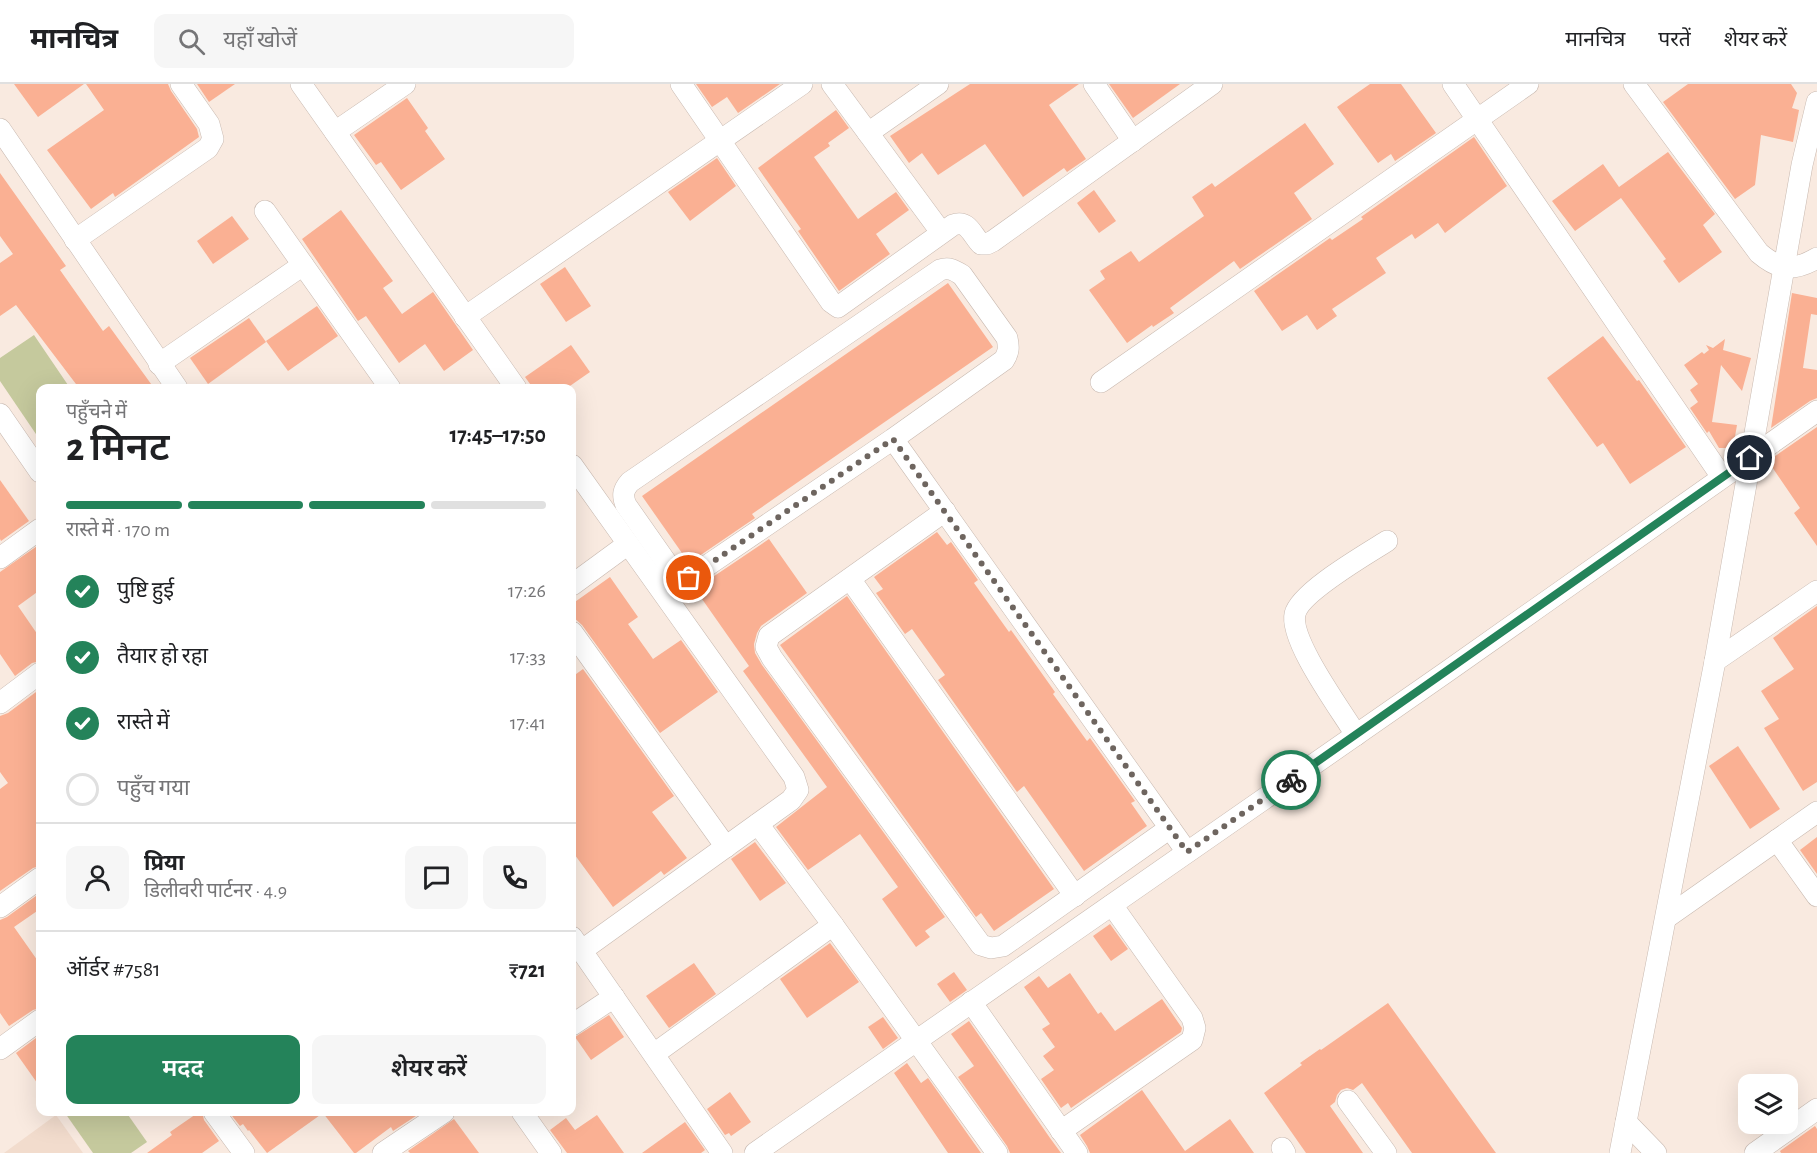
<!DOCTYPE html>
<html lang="hi">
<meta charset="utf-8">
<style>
:root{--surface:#fff;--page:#f6f6f6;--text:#202124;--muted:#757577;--line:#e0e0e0;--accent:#24835a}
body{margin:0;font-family:"Alegreya Sans","Noto Sans Devanagari",sans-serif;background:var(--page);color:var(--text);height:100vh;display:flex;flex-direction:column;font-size:22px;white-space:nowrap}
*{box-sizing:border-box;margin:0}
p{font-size:20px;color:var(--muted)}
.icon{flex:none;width:33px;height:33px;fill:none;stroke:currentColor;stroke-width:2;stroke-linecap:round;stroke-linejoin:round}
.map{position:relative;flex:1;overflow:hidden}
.panel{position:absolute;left:36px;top:300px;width:540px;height:732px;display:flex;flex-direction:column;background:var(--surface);border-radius:12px;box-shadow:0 6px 24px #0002}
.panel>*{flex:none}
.tools{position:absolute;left:1738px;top:990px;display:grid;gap:12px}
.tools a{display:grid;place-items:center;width:60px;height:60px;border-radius:12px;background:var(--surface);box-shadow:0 6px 24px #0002;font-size:30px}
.pin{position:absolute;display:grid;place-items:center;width:51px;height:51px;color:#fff;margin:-26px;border:3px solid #fff;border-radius:50%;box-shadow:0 2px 6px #0007}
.courier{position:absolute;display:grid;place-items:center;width:60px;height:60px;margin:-30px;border:4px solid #24835a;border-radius:50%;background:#fff;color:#222;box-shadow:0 2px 8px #0007}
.headline em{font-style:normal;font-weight:600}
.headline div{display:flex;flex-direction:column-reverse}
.headline{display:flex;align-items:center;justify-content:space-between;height:102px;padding:0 30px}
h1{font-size:39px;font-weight:600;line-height:45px}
.bar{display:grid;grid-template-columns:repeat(4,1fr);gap:9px 6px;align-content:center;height:72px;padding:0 30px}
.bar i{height:8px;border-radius:4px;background:var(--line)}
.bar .on{background:var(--accent)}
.bar p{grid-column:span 4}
.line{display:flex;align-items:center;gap:15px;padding:0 30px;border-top:2px solid var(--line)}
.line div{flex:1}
.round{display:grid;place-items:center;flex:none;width:63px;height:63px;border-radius:12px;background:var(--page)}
ol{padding:0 30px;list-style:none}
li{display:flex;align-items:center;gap:18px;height:66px}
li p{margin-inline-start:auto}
li .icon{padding:6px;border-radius:50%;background:var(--accent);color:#fff;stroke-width:4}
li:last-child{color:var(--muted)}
li i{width:33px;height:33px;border:3px solid var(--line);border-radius:50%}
.button{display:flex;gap:12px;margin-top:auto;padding:12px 30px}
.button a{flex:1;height:69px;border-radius:12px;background:var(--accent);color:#fff;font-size:24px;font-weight:600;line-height:69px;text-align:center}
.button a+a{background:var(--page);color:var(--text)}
header{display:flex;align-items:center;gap:36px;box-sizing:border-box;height:84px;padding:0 30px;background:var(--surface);border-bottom:2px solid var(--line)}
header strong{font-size:28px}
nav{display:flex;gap:33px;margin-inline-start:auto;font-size:21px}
.search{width:420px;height:54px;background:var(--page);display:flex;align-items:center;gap:15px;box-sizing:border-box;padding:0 21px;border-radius:12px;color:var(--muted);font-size:22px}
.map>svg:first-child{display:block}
.built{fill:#f2dccd}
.green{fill:#c5c99d}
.building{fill:#fab093}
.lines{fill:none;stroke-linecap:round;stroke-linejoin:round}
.minor-casing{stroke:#c8b9b0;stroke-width:22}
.minor{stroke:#fff;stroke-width:21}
.done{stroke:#6e655f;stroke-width:6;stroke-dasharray:0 10.8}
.route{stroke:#24835a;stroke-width:8}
</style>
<header>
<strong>मानचित्र</strong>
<div class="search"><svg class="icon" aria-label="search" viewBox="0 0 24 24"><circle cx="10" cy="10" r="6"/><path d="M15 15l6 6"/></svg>यहाँ खोजें</div>
<nav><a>मानचित्र</a><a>परतें</a><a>शेयर करें</a></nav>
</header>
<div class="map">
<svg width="1817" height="1069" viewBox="0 0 1817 1069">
<rect width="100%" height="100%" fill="#f9eae0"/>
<path class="built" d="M56 1031 83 1069H4Z"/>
<g class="green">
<path d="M34 251 70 304H40V356L0 297V274Z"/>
<path d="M67 1028H126L147 1058 131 1069H93L65 1029Z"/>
</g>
<g class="building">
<path d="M14 0H84L38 33Z"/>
<path d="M86 0H168L171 7 197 45 199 53 115 113 113 109 91 125 47 66 104 26Z"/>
<path d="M197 0H235L209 18Z"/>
<path d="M696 0H780L738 29 727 13 712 23Z"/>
<path d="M970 0H1079L1049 21 1086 75 1067 88 1064 84 1023 113 985 60 938 91 922 69 909 79 890 52Z"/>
<path d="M1109 0H1180L1133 34Z"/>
<path d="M1370 0H1401L1436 49 1395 77 1391 70 1378 79 1337 23Z"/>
<path d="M1688 0H1791L1797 9 1792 24 1799 26 1793 58 1761 51 1755 101 1735 115 1663 18Z"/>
<path d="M407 14 428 44 425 47 445 75 401 106 381 78 376 81 354 51Z"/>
<path d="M836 26 849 44 828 59 830 62 814 73 858 135 896 108 909 126 876 150 890 170 839 207 798 147 801 145 758 84Z"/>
<path d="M1305 39 1334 80 1294 109 1312 135 1240 185 1234 177 1170 224 1174 229 1153 243 1152 241 1127 259 1089 206 1105 195 1100 187 1131 167 1139 178 1204 132 1192 113 1212 99 1215 103Z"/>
<path d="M1474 53 1507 102 1445 149 1438 139 1415 155 1412 150 1376 174 1386 189 1332 225 1337 232 1317 246 1307 231 1282 247 1254 207 1330 154 1332 156 1363 135 1361 133Z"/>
<path d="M1668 68 1715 130 1703 141 1722 168 1679 199 1663 177 1666 175 1621 114 1575 147 1552 117 1603 80 1619 103Z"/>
<path d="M717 74 736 102 690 137 668 108Z"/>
<path d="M0 89 66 182 60 186 103 247 109 242 154 304H79L16 221 0 232V179L13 170 0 152Z"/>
<path d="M1094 106 1116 137 1099 149 1077 119Z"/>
<path d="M341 126 393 197 383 204 402 230 433 208 473 266 444 287 425 260 399 279 366 232 358 237 302 155Z"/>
<path d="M232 132 249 155 213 180 197 157Z"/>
<path d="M565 183 591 222 566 238 540 200Z"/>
<path d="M948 199 993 263 752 430 755 434 689 479 642 412Z"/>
<path d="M1792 209 1817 214V231L1811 230 1803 284 1817 286V314L1810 317 1771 344Z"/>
<path d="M317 222 338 252 288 287 266 257Z"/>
<path d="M249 234 266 258 208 300 190 274Z"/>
<path d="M1603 252 1637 297 1639 296 1686 363 1630 400 1603 359 1597 363 1547 294Z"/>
<path d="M1725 255 1723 266 1751 274 1742 307 1721 281 1712 338 1737 341 1733 364H1719L1709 347 1707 349 1690 324 1698 318 1690 306 1698 300 1684 281 1702 268 1704 270 1709 266 1706 261 1713 264Z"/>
<path d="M571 261 590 288 567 304H533L525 293Z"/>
<path d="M1817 343V462L1794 429 1800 424 1768 377Z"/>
<path d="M0 396 29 437 1 457 0 455Z"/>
<path d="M937 448 947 461 951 458 978 496 974 499 1009 548 1011 546 1055 608 1053 610 1087 657 1090 654 1135 717 1131 719 1147 742 1084 787 1024 702 1017 708 938 596 945 591 912 545 905 550 876 509 883 505 874 493Z"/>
<path d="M769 455 807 509 761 542 757 549 754 560 755 569 762 581 945 833 925 847 930 853 916 863 882 815 898 803 860 750 808 786 776 743 827 703 743 587 749 582 695 505Z"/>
<path d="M40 460V506L18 522 40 554V577L32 579 15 592 0 570V488Z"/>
<path d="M610 493 638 533 628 540 653 575 681 556 718 608 660 649 582 541 572 532V520Z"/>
<path d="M847 512 1054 805 994 847 981 829 976 833 780 561Z"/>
<path d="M1817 522V698L1803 707 1764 644 1779 635 1761 607 1794 585 1773 554Z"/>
<path d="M583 585 674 712 652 728 687 774 664 791 661 787 613 823 572 767V593Z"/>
<path d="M40 605V782L33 784 0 807V705L8 699 0 688V632L8 629Z"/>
<path d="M1738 662 1780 725 1750 745 1709 682Z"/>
<path d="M1817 753V790L1800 766Z"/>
<path d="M755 758 786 799 760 817 731 775Z"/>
<path d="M40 809V825L14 843 40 880V924L33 926 9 942 0 929V836L7 833Z"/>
<path d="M1110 840 1128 865 1111 877 1093 852Z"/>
<path d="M830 859 859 898 807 934 780 895Z"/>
<path d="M694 879 716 910 669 944 646 912Z"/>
<path d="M954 888 967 906 950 918 937 900Z"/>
<path d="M1070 889 1098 930 1101 928 1115 947 1162 915 1182 944 1181 948 1071 1024 1068 1019 1061 1024 1041 995 1054 986 1043 972 1055 963 1042 945 1050 940 1024 903 1039 892 1048 904Z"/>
<path d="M1388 919 1496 1069H1412L1362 999 1353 1006 1347 1004 1341 1006 1337 1011 1335 1018 1330 1022 1363 1069H1306L1264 1009 1302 981 1300 979 1320 965 1321 966Z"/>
<path d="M609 931 624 953 591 976 575 953Z"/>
<path d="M883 933 898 954 883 965 868 943Z"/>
<path d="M969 937 1050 1054 1061 1069H1010L1007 1062 958 993 974 982 951 950Z"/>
<path d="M40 951V1003L16 969Z"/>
<path d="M907 979 921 999 928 994 981 1069H948L894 989Z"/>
<path d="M1142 1006 1185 1067 1230 1035 1254 1069H1090L1087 1062 1080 1051Z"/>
<path d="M730 1008 751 1038 731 1052 729 1049 725 1051 707 1025Z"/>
<path d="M199 1028H202L204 1036 219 1057 202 1069H147L172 1051 170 1048Z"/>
<path d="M229 1028H422L393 1047 391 1043 356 1069H354L323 1029 267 1069 249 1046 248 1047 243 1040 240 1042Z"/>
<path d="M597 1031 624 1069H567L550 1046 566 1034 575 1046Z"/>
<path d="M454 1035 479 1069H410L408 1067Z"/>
<path d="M685 1038 705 1066 701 1069H642Z"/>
<path d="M1815 1042 1817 1045V1069H1781L1780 1067Z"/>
</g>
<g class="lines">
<defs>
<g id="minor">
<path d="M301 0 516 304"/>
<path d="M681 0 831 218 838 223 953 141C968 135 972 151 981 160H987L993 157 1212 0"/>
<path d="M832 0 941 148"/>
<path d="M1094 0 1133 57"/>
<path d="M1453 0 1722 393"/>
<path d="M1634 0 1759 169C1779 186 1793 188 1817 174"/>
<path d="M0 45 177 304"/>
<path d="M335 48 405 0"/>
<path d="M868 49 938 0"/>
<path d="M265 127 390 304"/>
<path d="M75 156 208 64 213 55 209 40 181 0"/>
<path d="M465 233 802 0"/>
<path d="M159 280 303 181"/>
<path d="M1101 298 1528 0"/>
<path d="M0 330 40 388"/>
<path d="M893 355 689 494 681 495 673 488 626 421C622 411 623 406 630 398L940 186C949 183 954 186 962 191L1007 254C1009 263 1009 268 1004 276L893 355 1187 768"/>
<path d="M572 381 794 693 798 706 791 716 581 867"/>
<path d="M945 427 769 552 766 563 772 574 981 861 991 864 1003 862 1170 744"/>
<path d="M0 474 40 445"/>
<path d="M850 495 1075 812"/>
<path d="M572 501 628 460"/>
<path d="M572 548 726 763"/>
<path d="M1715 577 1817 507"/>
<path d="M0 619 40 589"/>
<path d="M1356 651C1341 626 1289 556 1295 530 1300 508 1367 470 1387 457"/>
<path d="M758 740 833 841 997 1069"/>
<path d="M1777 756 1817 812"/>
<path d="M0 823 40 794"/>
<path d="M1666 834 1817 728"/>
<path d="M572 853 722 1069"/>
<path d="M971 918 1077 1069"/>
<path d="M572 941 614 913"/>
<path d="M0 965 40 936"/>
<path d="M654 970 833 841"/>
<path d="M1348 1017 1386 1069"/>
<path d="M214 1028 244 1069"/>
<path d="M522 1028 551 1069"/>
<path d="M1626 1038 1656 1069"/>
<path d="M1061 1047 1192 956 1195 944 1192 934 1112 821"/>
<path d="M1282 1064 1285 1069"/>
<path d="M383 1069 444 1028"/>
<path d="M755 1069 1445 589 1817 327"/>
<path d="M1620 1069 1715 577 1802 81 1817 18"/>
<path d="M1755 1069 1817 1025"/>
</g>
</defs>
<use href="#minor" class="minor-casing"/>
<use href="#minor" class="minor"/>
</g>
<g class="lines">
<path class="done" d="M689 494 893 355 1187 768 1291 696"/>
<path class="route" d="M1291 696 1750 374"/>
</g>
</svg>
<div class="tools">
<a><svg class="icon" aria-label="layers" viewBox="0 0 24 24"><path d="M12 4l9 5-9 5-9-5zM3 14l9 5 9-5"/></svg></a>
</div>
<div class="pin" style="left:689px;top:494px;background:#ea580c"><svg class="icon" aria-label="bag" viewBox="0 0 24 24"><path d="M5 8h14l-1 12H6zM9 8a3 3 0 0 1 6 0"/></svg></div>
<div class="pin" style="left:1750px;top:374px;background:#1f2937"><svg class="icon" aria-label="home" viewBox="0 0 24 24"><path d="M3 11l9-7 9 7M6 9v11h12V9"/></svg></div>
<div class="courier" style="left:1291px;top:696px"><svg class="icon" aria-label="bike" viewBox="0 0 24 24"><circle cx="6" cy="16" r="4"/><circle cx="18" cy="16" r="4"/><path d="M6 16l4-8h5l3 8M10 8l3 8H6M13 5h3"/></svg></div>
<section class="panel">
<div class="headline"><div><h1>2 मिनट</h1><p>पहुँचने में</p></div><em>17:45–17:50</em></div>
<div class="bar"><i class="on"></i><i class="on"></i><i class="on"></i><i></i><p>रास्ते में · 170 m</p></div>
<ol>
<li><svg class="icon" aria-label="check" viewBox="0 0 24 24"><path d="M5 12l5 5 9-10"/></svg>पुष्टि हुई<p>17:26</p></li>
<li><svg class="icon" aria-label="check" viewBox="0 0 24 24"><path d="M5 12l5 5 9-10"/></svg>तैयार हो रहा<p>17:33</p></li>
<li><svg class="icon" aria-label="check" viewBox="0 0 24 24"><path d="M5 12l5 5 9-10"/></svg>रास्ते में<p>17:41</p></li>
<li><i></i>पहुँच गया</li>
</ol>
<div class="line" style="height:108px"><a class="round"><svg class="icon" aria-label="person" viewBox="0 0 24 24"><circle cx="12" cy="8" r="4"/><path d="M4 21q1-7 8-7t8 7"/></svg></a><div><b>प्रिया</b><p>डिलीवरी पार्टनर · 4.9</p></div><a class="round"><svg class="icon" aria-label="chat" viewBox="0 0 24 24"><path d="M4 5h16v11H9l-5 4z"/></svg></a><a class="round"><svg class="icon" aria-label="phone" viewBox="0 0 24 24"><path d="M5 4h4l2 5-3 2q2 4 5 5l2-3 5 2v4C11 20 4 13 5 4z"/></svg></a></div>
<div class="line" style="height:78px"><div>ऑर्डर #7581</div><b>₹721</b></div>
<div class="button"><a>मदद</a><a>शेयर करें</a></div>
</section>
</div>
